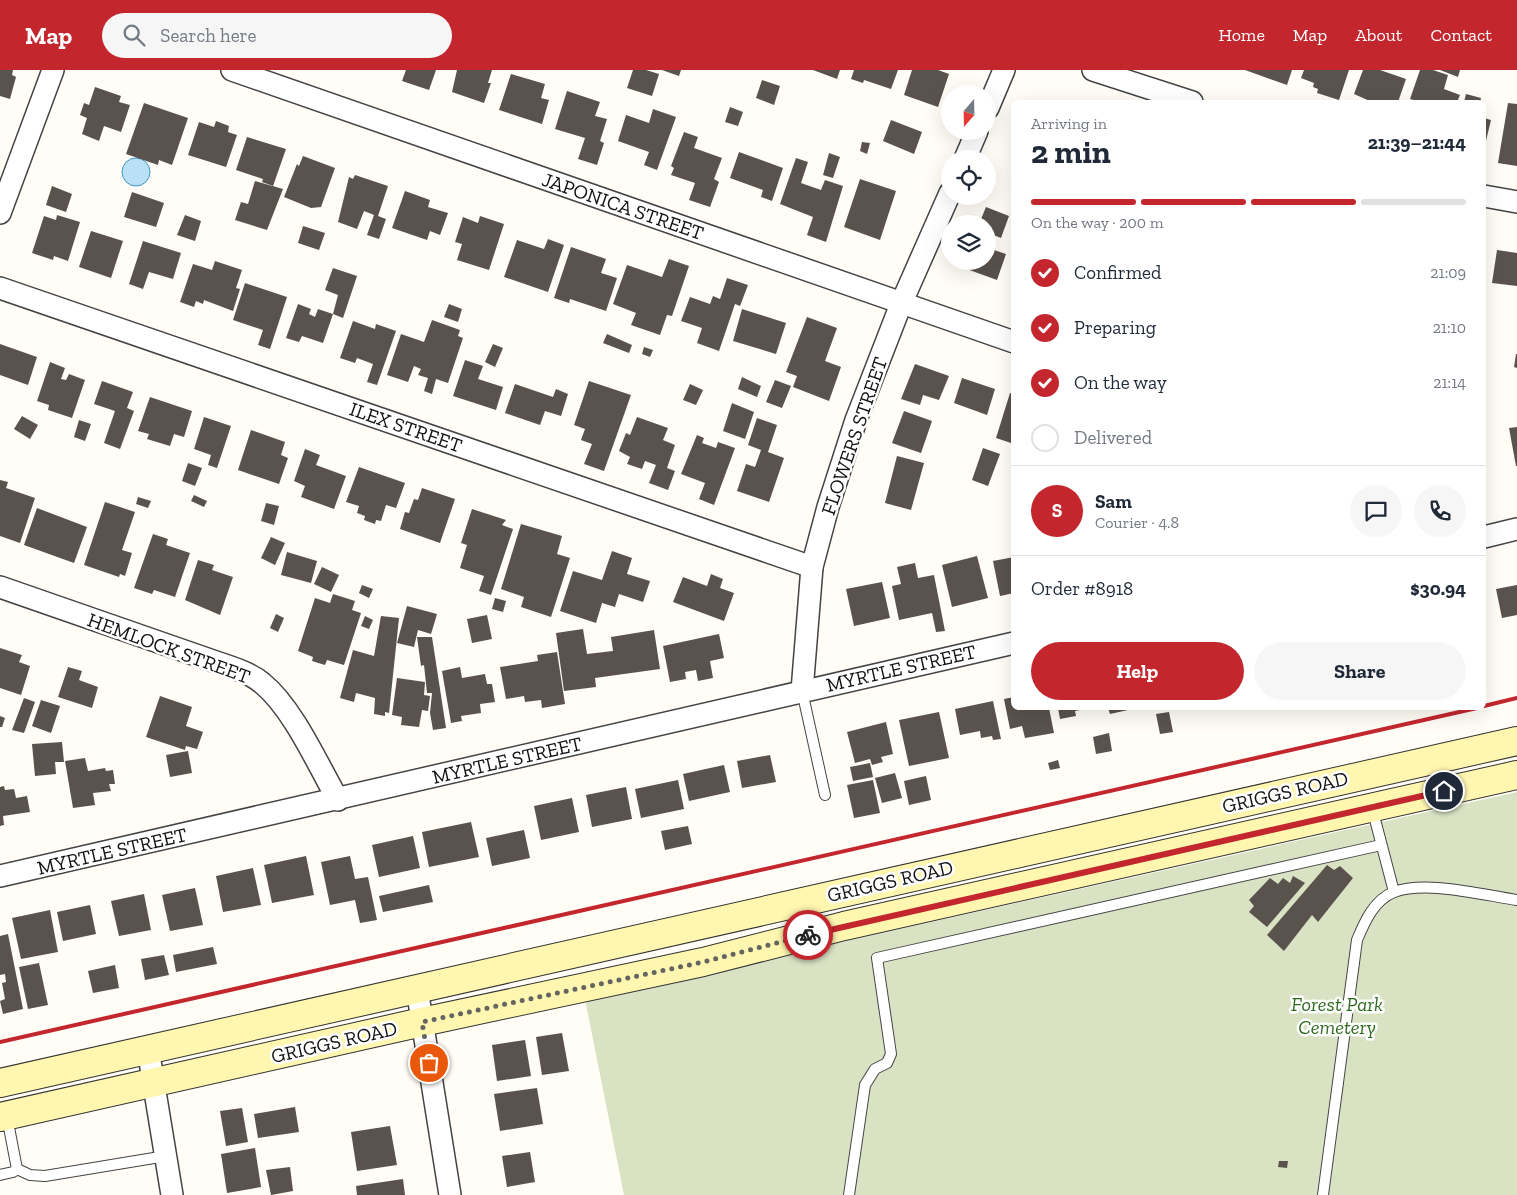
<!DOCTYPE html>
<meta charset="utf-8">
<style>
:root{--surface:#fff;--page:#f6f6f7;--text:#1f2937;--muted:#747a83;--line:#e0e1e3;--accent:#c4262e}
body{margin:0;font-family:"Zilla Slab",serif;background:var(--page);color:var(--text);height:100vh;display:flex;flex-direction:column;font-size:19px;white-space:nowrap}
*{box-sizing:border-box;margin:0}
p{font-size:16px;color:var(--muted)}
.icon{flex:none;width:28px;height:28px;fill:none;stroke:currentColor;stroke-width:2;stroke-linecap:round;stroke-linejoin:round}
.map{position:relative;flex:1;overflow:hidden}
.drawer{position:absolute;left:1011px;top:30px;width:475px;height:610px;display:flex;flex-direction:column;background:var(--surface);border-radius:8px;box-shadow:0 5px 20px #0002}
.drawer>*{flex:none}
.needle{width:32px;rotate:200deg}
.fabs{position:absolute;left:941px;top:15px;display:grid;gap:10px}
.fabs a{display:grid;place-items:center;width:55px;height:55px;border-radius:50%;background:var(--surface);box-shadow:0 5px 20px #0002;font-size:25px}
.pin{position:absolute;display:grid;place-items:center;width:42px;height:42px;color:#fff;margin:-21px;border:2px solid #fff;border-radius:50%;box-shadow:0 1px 5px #0007}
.courier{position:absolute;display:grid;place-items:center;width:50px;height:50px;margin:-25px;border:4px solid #c4262e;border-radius:50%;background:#fff;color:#222;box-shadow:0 1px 6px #0007}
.head em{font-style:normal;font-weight:800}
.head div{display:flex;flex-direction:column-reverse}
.head{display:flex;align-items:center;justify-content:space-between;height:85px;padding:0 20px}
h1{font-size:32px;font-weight:800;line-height:38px}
.bar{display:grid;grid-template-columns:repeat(4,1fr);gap:8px 5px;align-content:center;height:60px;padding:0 20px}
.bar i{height:6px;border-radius:4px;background:var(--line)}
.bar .active{background:var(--accent)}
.bar p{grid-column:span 4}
.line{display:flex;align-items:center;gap:12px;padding:0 20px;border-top:1px solid var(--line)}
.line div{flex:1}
.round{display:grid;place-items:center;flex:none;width:52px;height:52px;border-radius:26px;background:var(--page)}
ol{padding:0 20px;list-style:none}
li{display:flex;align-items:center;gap:15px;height:55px}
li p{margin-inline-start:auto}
li .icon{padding:5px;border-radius:50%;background:var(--accent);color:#fff;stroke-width:4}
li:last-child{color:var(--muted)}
li i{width:28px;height:28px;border:2px solid var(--line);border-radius:50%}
.button{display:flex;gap:10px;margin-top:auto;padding:10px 20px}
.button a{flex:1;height:58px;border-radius:30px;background:var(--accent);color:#fff;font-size:20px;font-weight:800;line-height:58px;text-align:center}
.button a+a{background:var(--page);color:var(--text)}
header{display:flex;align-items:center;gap:30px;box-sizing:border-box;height:70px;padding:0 25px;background:var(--accent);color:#fff}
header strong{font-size:24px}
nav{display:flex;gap:28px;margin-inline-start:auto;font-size:18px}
.search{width:350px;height:45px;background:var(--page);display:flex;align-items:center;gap:12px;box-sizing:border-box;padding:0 18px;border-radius:28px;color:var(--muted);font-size:19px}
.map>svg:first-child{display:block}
.cemetery{fill:#d9e3c4}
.water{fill:#b9e0f7;stroke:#3f96cf}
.building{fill:#5a524d}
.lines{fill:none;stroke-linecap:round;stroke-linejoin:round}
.service-casing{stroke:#444;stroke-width:12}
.minor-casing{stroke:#444;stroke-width:24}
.secondary-casing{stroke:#333;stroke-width:30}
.service{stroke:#fff;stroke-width:10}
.minor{stroke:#fff;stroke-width:21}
.secondary{stroke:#fff6b0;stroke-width:28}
.rail{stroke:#c4262e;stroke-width:4}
.done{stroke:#646461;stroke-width:5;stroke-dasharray:0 9}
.route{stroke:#c4262e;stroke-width:6}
.labels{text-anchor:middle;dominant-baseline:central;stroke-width:5;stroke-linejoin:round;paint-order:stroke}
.street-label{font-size:20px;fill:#111;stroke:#fff}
.park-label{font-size:20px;font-style:italic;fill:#2f6b1f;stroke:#fff}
</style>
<header>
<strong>Map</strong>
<div class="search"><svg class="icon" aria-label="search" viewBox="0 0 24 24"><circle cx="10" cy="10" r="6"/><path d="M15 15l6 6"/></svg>Search here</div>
<nav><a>Home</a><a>Map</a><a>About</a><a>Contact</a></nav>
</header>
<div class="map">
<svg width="1517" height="1125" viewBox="0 0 1517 1125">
<rect width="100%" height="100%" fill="#fffdf5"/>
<path class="cemetery" d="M1517 722V1125H624L585 929Z"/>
<circle class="water" cx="136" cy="102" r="14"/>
<g class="building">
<path d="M0 0H13L12 5 16 7 10 29 0 26Z"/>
<path d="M406 0H436L429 20 402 11Z"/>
<path d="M457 0H492L488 13H491L484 33 452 22Z"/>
<path d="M633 0H646L659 4 652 26 627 18Z"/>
<path d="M662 0H681L679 6Z"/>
<path d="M813 0H840L837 9Z"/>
<path d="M854 0H898L891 19 864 10 863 13 851 9Z"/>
<path d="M912 0H938L949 4 938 37 904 25Z"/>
<path d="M1245 0H1292L1287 15Z"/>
<path d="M1304 0H1349L1339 30 1317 23 1318 19 1313 17 1314 13 1301 8Z"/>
<path d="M1363 0H1380L1406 9 1398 32H1372L1354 24Z"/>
<path d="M1420 0H1433L1448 5 1444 19 1460 25 1457 32H1413L1414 30 1410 29Z"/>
<path d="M1440 0H1460L1458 7Z"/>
<path d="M511 4 545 14 541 28 549 30 542 54 499 40Z"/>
<path d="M762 10 780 16 774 35 756 28Z"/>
<path d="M95 17 121 26 119 32 130 35 121 62 104 56 99 71 82 64 87 48 80 45 84 33 89 35Z"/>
<path d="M567 21 600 32 595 46 607 49 600 71 604 73 597 95 578 89 585 68 555 59Z"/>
<path d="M1466 24 1481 28 1480 32H1464Z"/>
<path d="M144 33 188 48 172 95 159 90 158 95 126 84Z"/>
<path d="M1508 33 1517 34V96L1498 93Z"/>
<path d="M730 37 743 42 738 56 725 52Z"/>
<path d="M653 39 676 47 657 100 644 95 649 82 618 71 626 45 649 53Z"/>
<path d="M1484 48 1491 50 1484 79Z"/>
<path d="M891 50 922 62 914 84 883 71Z"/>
<path d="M216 51 229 56 228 62 237 65 226 97 188 85 199 52 214 57Z"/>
<path d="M684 62 698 67 694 78 722 88 714 109 719 112 710 137 689 130 695 113 671 105 674 98 671 96Z"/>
<path d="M247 67 286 79 273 116 262 112 263 109 236 100Z"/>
<path d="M862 72 870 73 867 84 860 81Z"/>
<path d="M739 82 783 98 772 131 761 127 763 120 730 108Z"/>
<path d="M829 83 840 87 833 108 823 105Z"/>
<path d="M303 86 335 98 321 137 311 138 284 127 297 94 299 96Z"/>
<path d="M796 88 808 92 801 113 821 120 825 110 843 116 826 172 807 165 813 147 780 134Z"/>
<path d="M355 105 388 116 378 146 386 149 379 169 367 165 374 145 364 141 357 159 338 152 349 107 353 109Z"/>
<path d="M860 109 896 121 880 170 844 157Z"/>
<path d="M255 111 283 119 267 160 235 150 241 132 248 134Z"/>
<path d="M52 116 72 124 66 142 46 135Z"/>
<path d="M405 121 430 130 428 137 448 143 440 165 430 161 427 170 392 158Z"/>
<path d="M132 122 164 133 156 157 124 147Z"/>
<path d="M986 137 1009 146 1001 168 988 163V154H979Z"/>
<path d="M57 145 80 152 68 191 54 186 53 190 32 183 44 146 56 150Z"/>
<path d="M185 145 201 151 195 171 177 165Z"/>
<path d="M480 146 504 154 489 200 457 190 462 174 455 172 463 147 478 153Z"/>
<path d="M303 156 325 163 319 180 298 173Z"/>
<path d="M91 161 123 171 111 208 79 197Z"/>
<path d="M548 169 564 175 548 222 504 207 517 170 544 179Z"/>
<path d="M143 171 181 183 173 209 149 202 143 219 129 214Z"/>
<path d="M571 177 606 189 601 203 617 208 606 241 570 229 569 233 554 228Z"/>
<path d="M988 178 1006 184 997 210 964 198 967 191H988Z"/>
<path d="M1497 180 1517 183V216L1492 213Z"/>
<path d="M669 189 689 196 672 246 667 245 660 265 631 255 636 243 613 234 627 195 662 207Z"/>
<path d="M215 191 242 200 236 218 240 219 233 241 204 230 203 234 196 231 194 237 180 232 193 194 212 200Z"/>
<path d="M333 198 357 206 343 248 333 244 323 273 302 266 299 272 286 268 298 234 311 239 309 244 315 247 318 239 333 244 338 225 325 220Z"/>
<path d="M727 208 748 215 740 236 735 234 719 281 697 273 702 258 681 251 690 227 710 234 713 226 720 229Z"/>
<path d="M245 213 287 227 270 279 258 275 263 260 233 250Z"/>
<path d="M449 234 462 239 458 252 444 247Z"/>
<path d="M742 239 786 253 776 284 733 271Z"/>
<path d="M807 247 837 258 825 291 841 297 829 331 793 317 797 306 786 302Z"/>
<path d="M432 250 460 260 458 266 463 268 448 313 436 309 432 324 424 321 428 308 418 305 421 299 414 296 408 312 387 305 401 264 424 272Z"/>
<path d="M353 251 375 259 376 254 396 261 377 315 367 312 373 294 357 288 355 293 340 288Z"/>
<path d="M607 264 632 275 629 283 603 273Z"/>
<path d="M0 274 37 287 28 315 0 305Z"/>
<path d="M493 274 503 278 495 297 485 292Z"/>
<path d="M644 277 653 280 650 287 642 284Z"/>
<path d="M1516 284H1517V298L1514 297Z"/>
<path d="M465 290 483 296 478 309 503 317 496 340 453 326Z"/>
<path d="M50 292 65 298 61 309 66 310 69 304 85 310 72 348 48 340 49 335 37 331Z"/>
<path d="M915 294 949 306 939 330 923 325 920 335 901 329Z"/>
<path d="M742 307 761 316 757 327 738 319Z"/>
<path d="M962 308 995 319 987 345 954 333Z"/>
<path d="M775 310 791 316 782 338 766 332Z"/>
<path d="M102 311 133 322 127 338 134 341 120 379 104 373 115 341 94 334Z"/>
<path d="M589 311 631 325 604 401 584 394 592 374 581 370 585 359 574 355Z"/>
<path d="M515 314 553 327 556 319 568 324 561 346 545 341 540 355 505 343Z"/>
<path d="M690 314 703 320 696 335 683 330Z"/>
<path d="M1010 323 1014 324V374L996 368Z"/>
<path d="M150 327 192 341 184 367 174 364 170 376 147 369 149 364 138 361Z"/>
<path d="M732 333 754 342 745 369 723 361Z"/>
<path d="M904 341 932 351 921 383 892 373Z"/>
<path d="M22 346 38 355 30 369 14 359Z"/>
<path d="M204 347 231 356 217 398 208 395 211 385 194 379Z"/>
<path d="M637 347 668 358 663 370 675 375 667 398 675 401 668 420 649 413 656 395 645 391 642 399 627 394 630 387 619 381 626 363 630 365Z"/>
<path d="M757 348 777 355 768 382 784 388 769 432 737 421 746 394 755 397 761 380 748 375Z"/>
<path d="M79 350 91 354 85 371 74 367Z"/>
<path d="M1517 357V396H1516L1509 358Z"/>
<path d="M251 360 285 372 281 385 288 388 279 414 238 400Z"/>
<path d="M697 365 704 368 702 373 716 378 718 372 735 378 714 435 699 429 705 413 681 404Z"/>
<path d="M983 378 1000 384 988 416 972 410Z"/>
<path d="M305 379 320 385 316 395 346 406 334 439 301 427 305 416 294 411Z"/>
<path d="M897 386 924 393 911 440 885 433Z"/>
<path d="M188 393 202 398 195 416 182 411Z"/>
<path d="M359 397 405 413 396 438 386 435 381 451 376 450 375 454 364 450 365 446 357 443 359 436 346 432Z"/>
<path d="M0 410 8 412 6 418 35 428 20 473 0 466Z"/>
<path d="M422 418 455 429 440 473 400 459 405 442 409 443 414 429 418 430Z"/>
<path d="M194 425 207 431 204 437 191 431Z"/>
<path d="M138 427 151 431 148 438 136 434Z"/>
<path d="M105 432 135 442 122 480 132 483 125 506 120 504 119 507 84 495Z"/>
<path d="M266 433 279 436 274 455 261 451Z"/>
<path d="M37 438 87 457 74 493 24 475Z"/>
<path d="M472 439 506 450 502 455 513 459 491 525 479 521 484 506 460 498 467 475 461 473Z"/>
<path d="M521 454 562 466 557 484 570 488 551 547 521 537 524 527 501 519Z"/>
<path d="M153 464 168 469 166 475 190 483 175 527 154 520 152 524 134 518Z"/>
<path d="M271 467 285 473 275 495 261 488Z"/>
<path d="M612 481 632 488 627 504 650 511 643 532 619 524 615 537 602 533 596 553 560 541 573 501 602 510Z"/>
<path d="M287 482 317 491 311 513 281 505Z"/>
<path d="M977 486 988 528 952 537 942 495Z"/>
<path d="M1014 487V523L1000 526 993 491Z"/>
<path d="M198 490 214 495 212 500 233 507 220 545 185 530Z"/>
<path d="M915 493 918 508 934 505 945 561 936 562 932 543 899 550 892 516 901 514 897 497Z"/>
<path d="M322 497 339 505 331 522 314 514Z"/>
<path d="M711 504 723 509 720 518 734 523 724 551 673 532 683 507 707 516Z"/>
<path d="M882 512 890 548 854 556 846 519Z"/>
<path d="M362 515 373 519 369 528 359 523Z"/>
<path d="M1517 515V545L1502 548 1496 519Z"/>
<path d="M333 524 355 531 352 540 361 543 344 595 327 590 325 595 312 591 313 587 298 581 315 528 330 533Z"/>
<path d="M495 528 506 531 503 542 492 539Z"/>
<path d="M407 536 437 544 431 564 418 560 414 577 397 573Z"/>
<path d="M276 544 284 548 278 562 270 558Z"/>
<path d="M487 545 492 569 472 573 467 549Z"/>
<path d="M365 546 373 550 369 559 361 556Z"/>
<path d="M381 546 399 548 389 643 385 642V646L374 644 375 628 356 623 354 632 340 628 353 580 374 586Z"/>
<path d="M583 559 587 584 613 581 611 567 654 560 660 599 595 608 596 617 564 621 556 563Z"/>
<path d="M719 564 724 588 710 591 713 608 698 611 696 600 685 602 686 609 670 612 663 576Z"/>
<path d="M417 567H432L446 658 433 660 430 643 432 623H427L424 595 421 596Z"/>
<path d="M0 578 22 585 19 592 30 596 21 625 0 618Z"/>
<path d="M557 582 565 634 542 638 541 630 525 632 524 626 506 629 500 597 538 591 537 585Z"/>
<path d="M68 597 82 601 79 610 98 617 92 638 58 627Z"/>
<path d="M460 597 462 608 485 604 487 614H492L495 632 480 634 481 643 461 646 462 651 451 653 442 601Z"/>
<path d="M397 608 425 612 424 625 430 626 428 641 422 640 419 657 401 655 402 647 392 645Z"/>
<path d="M160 626 192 637 186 656 203 662 197 679 186 676 185 680 146 667Z"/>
<path d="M1014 627V638H1049L1054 663 1025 668 1022 656 1010 659 1004 629Z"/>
<path d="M24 628 35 632 24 663 12 660Z"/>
<path d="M41 630 60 636 51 663 32 656Z"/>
<path d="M993 631 1001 669 993 670 992 666 981 668 980 661 960 665 955 639Z"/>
<path d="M1058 638H1090L1075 641 1076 646 1060 649Z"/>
<path d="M1108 638H1137L1110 644Z"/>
<path d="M939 642 949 688 909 696 899 650Z"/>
<path d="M1169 642 1173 662 1160 664 1156 644Z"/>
<path d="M0 646 5 648 2 657H0Z"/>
<path d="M886 652 893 684 881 687 883 692 872 695 870 689 855 693 847 662Z"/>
<path d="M1109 663 1112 681 1096 684 1093 667Z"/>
<path d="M62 672 64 692H55L56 704 35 706 32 674Z"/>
<path d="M188 681 192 703 170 707 166 685Z"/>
<path d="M770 685 776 712 742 718 737 691Z"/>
<path d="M85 688 88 701 105 698 106 701 113 700 115 714H109L111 721 93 723 95 735 73 738 65 691Z"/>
<path d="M1058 690 1060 698 1050 700 1048 693Z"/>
<path d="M870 693 873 707 853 711 850 697Z"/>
<path d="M724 695 730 722 689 731 683 704Z"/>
<path d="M895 703 902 728 882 733 875 708Z"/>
<path d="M926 706 931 730 909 735 904 711Z"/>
<path d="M678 710 684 739 641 748 635 719Z"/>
<path d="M873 710 880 743 854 748 847 715Z"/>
<path d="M4 716 5 720 14 719 16 728 27 726 30 742 3 746 4 755 0 756V717Z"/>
<path d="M626 717 632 749 592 757 586 725Z"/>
<path d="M572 728 579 762 541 770 534 736Z"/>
<path d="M471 752 479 787 429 797 422 762Z"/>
<path d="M688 756 692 774 665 780 661 761Z"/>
<path d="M524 760 530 788 492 796 486 768Z"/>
<path d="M413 766 420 798 379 807 372 775Z"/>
<path d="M306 786 314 825 272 833 264 795Z"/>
<path d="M350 786 355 809 368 807 377 850 360 853 355 830 330 835 321 792Z"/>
<path d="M1327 795 1334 800 1340 796 1353 808 1318 852 1312 845 1284 881 1267 865Z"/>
<path d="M253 798 261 835 223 842 216 806Z"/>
<path d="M1293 806 1305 813 1267 857 1249 842 1254 836 1249 830 1270 808 1278 814 1283 808 1290 813Z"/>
<path d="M429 815 433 832 383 842 379 826Z"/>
<path d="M195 818 203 855 170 861 162 825Z"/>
<path d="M144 824 151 860 119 866 111 831Z"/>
<path d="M90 835 96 864 63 871 57 842Z"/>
<path d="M50 840 58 882 21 889 12 848Z"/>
<path d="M8 864 23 939 3 944 0 931 5 929 2 913 6 912 5 904 0 905V866Z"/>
<path d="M213 877 217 894 176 902 173 885Z"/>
<path d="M164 885 169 905 145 910 141 889Z"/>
<path d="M39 893 48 935 28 939 19 897Z"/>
<path d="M115 895 119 918 93 923 88 901Z"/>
<path d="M562 963 569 1001 542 1005 536 967Z"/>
<path d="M525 970 531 1006 497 1011 492 975Z"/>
<path d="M537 1018 543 1054 500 1061 494 1024Z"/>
<path d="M295 1037 299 1062 258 1068 254 1044Z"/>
<path d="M242 1038 248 1072 226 1076 220 1041Z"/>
<path d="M390 1056 397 1095 357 1101 351 1062Z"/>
<path d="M255 1078 261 1117 227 1123 221 1084Z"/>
<path d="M530 1082 535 1112 507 1117 502 1086Z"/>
<path d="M1279 1091H1288L1287 1098 1278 1097Z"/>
<path d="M290 1097 293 1121 271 1125 266 1100Z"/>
<path d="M403 1109 405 1125H357L356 1116Z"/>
</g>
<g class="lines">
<defs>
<g id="service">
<path d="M802 621 825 725"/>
<path d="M1372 738 1394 822"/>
<path d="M17 1099 30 1105 45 1106 166 1086"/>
<path d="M0 1105 13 1102 17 1099 7 1047"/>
<path d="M849 1125 865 1015 875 999 887 993 891 984 877 888 1381 775"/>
<path d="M1323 1125 1357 870C1365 851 1374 830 1394 822 1426 810 1483 825 1517 830"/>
</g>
<g id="minor">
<path d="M232 0 1014 272"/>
<path d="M1093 0 1192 32"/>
<path d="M988 38 1004 0"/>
<path d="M965 89 977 61"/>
<path d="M1484 126 1517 132"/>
<path d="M0 143 53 0"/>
<path d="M0 218 812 497"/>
<path d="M1484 467 1517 459"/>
<path d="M0 517 213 591C230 597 249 602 262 613 293 638 318 695 338 730"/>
<path d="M802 621 812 497 828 437 856 350 901 234 950 123"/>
<path d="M0 806 1014 573"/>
<path d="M417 919 450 1125"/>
<path d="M148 979 172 1125"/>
</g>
<g id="secondary">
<path d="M0 1013 1517 671"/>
<path d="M0 1047 422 952 703 892 844 856 1517 705"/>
</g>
</defs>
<use href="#service" class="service-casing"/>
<use href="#minor" class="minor-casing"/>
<use href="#secondary" class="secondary-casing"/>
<use href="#service" class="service"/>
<use href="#minor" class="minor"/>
<use href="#secondary" class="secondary"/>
<g class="rail">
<path d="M1484 636 1517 628"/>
<path d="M0 972 1477 638"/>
</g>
</g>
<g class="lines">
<path class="done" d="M429 993 422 952 703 892 808 865"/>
<path class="route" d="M808 865 1444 721"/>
</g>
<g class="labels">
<g class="street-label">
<text transform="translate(623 136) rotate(19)">JAPONICA STREET</text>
<text transform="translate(406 357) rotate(19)">ILEX STREET</text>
<text transform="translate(854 366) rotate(-71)">FLOWERS STREET</text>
<text transform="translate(169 578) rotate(20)">HEMLOCK STREET</text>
<text transform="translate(901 598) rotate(-13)">MYRTLE STREET</text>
<text transform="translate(507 690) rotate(-13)">MYRTLE STREET</text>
<text transform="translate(1285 722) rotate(-13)">GRIGGS ROAD</text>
<text transform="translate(112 781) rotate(-13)">MYRTLE STREET</text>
<text transform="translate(890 811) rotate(-13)">GRIGGS ROAD</text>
<text transform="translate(334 972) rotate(-13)">GRIGGS ROAD</text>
</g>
<g class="park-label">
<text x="1337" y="934">Forest Park<tspan x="1337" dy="23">Cemetery</tspan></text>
</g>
</g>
</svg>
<div class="fabs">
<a><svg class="needle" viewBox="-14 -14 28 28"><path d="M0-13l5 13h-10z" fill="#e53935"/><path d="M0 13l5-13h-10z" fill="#747a83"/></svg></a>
<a><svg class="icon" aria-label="locate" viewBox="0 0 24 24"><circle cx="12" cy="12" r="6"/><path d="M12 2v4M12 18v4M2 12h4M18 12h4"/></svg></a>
<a><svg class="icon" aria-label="layers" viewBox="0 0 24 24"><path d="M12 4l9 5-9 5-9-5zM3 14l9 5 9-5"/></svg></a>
</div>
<div class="pin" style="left:429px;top:993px;background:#ea580c"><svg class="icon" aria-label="bag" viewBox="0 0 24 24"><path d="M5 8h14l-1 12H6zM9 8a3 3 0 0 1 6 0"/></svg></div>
<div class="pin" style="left:1444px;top:721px;background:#1f2937"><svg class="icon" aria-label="home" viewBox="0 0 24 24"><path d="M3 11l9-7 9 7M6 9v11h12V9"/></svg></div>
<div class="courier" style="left:808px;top:865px"><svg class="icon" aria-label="bike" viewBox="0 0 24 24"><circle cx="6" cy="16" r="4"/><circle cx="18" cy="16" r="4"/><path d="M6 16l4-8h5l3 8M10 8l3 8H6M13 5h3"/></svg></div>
<section class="drawer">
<div class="head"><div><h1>2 min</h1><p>Arriving in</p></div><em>21:39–21:44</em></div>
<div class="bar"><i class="active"></i><i class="active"></i><i class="active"></i><i></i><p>On the way · 200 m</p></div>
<ol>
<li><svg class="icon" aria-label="check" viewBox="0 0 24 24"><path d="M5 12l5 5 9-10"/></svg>Confirmed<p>21:09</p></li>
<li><svg class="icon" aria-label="check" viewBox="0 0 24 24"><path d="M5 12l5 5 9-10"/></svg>Preparing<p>21:10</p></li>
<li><svg class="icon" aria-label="check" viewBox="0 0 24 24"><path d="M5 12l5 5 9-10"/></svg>On the way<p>21:14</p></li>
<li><i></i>Delivered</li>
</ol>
<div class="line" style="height:90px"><b class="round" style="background:var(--accent);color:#fff">S</b><div><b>Sam</b><p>Courier · 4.8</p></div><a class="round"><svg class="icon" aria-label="chat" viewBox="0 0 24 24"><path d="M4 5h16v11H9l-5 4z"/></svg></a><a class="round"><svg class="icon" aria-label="phone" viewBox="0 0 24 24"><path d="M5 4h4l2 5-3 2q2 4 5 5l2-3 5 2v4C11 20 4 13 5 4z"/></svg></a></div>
<div class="line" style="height:65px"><div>Order #8918</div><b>$30.94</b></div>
<div class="button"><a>Help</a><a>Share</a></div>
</section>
</div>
